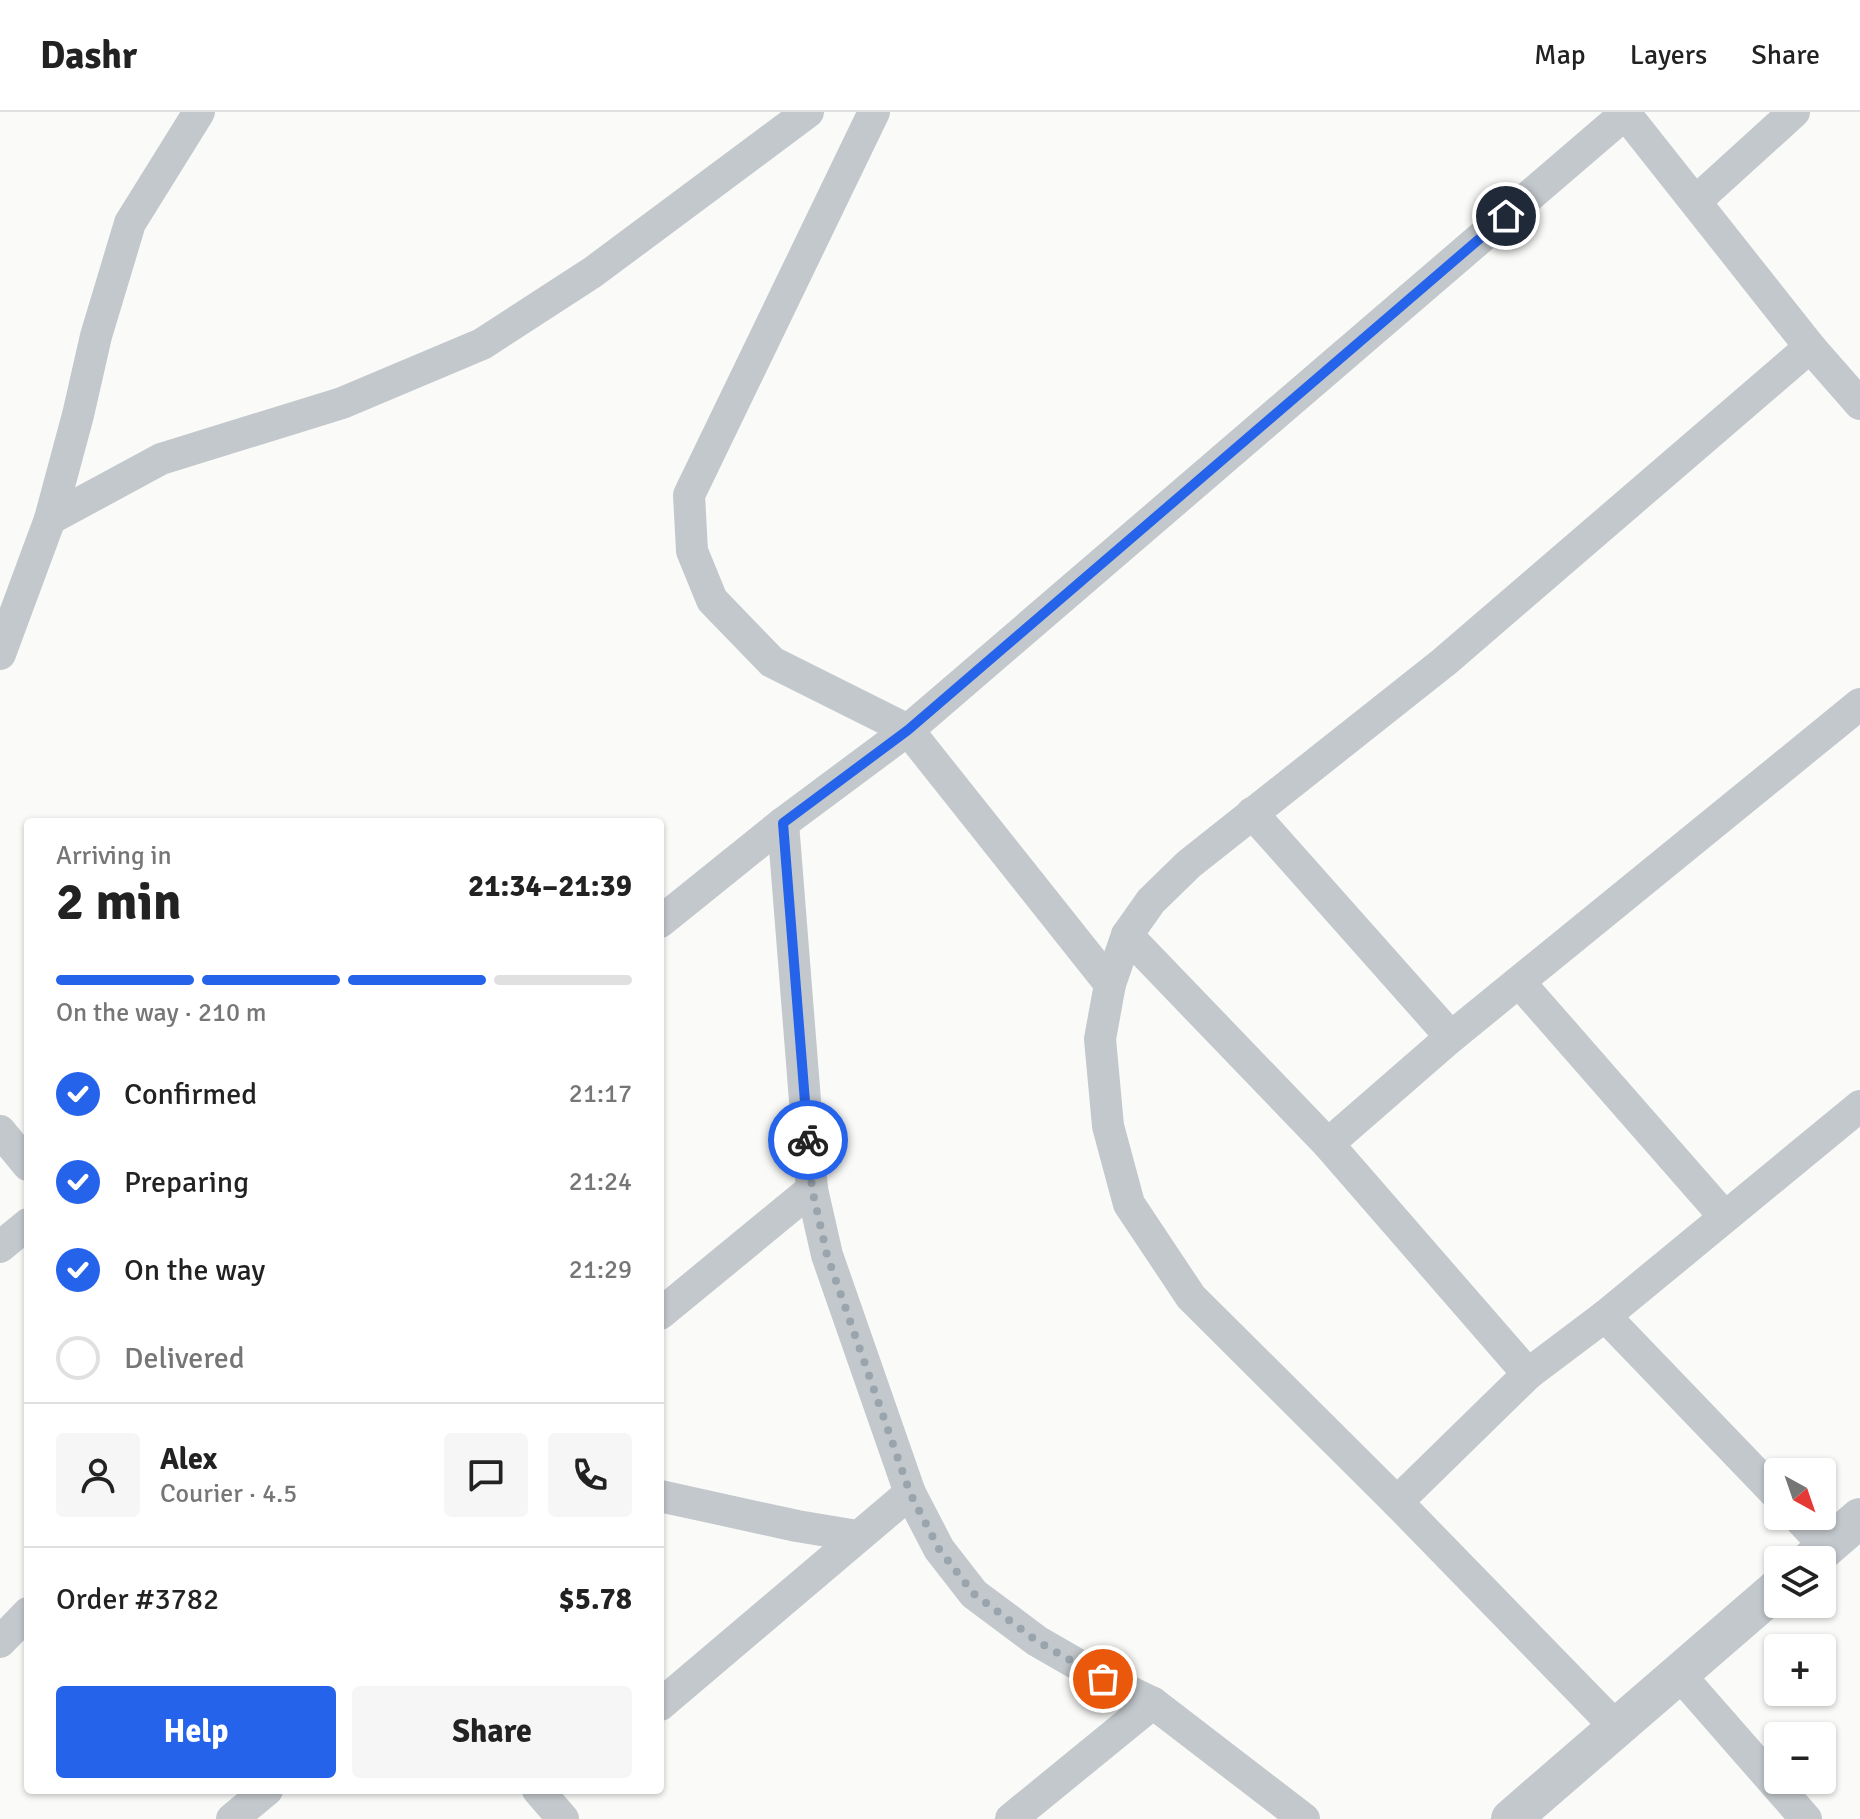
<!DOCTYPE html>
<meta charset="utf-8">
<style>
:root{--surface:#fff;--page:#f6f6f6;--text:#222;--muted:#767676;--line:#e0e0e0;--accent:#2563eb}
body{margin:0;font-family:Signika,sans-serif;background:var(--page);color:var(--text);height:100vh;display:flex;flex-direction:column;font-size:30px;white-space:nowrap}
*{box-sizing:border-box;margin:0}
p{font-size:26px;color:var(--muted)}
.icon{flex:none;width:44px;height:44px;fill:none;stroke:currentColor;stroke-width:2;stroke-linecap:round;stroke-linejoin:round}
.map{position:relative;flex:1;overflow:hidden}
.panel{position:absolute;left:24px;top:706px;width:640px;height:976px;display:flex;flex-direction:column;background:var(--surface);border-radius:8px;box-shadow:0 2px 6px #0004}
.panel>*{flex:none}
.needle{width:52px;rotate:140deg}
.fabs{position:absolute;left:1764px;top:1346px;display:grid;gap:16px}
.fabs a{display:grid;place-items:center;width:72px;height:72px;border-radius:8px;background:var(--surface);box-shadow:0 2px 6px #0004;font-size:40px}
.pin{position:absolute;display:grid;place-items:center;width:68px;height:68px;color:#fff;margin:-34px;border:4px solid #fff;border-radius:50%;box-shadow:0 2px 8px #0007}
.courier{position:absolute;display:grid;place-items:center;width:80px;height:80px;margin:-40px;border:6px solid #2563eb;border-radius:50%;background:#fff;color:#222;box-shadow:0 2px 10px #0007}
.head em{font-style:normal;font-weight:700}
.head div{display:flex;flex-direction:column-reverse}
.head{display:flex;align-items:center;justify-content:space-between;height:136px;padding:0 32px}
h1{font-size:52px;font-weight:700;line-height:60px}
.bar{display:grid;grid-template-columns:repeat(4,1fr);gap:12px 8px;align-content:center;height:96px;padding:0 32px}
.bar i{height:10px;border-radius:6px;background:var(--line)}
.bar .active{background:var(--accent)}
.bar p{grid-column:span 4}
.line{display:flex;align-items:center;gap:20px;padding:0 32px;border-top:2px solid var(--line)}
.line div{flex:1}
.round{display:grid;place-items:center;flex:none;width:84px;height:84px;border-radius:8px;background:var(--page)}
ol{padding:0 32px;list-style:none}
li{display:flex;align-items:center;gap:24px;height:88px}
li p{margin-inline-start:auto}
li .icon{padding:8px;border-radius:50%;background:var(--accent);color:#fff;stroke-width:4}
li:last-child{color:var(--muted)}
li i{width:44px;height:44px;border:4px solid var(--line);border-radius:50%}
.button{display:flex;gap:16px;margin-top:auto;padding:16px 32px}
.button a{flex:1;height:92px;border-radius:8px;background:var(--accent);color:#fff;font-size:32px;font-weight:700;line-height:92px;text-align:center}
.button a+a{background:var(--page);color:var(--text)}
header{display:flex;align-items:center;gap:48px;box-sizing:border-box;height:112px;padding:0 40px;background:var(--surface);border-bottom:2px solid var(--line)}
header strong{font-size:38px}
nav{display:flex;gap:44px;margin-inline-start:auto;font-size:28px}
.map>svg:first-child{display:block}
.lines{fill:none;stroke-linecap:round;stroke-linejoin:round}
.minor{stroke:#c3c8cc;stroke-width:32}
.tertiary{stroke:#c3c8cc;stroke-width:40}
.done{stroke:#99a4ac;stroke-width:8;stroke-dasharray:0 14.4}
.route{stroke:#2563eb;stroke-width:10}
</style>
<header>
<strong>Dashr</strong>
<nav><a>Map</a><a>Layers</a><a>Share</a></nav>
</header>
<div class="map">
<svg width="1860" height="1707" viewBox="0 0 1860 1707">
<rect width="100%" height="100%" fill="#fafaf8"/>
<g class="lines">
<g class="minor">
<path d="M874 0 689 383 692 439 712 488 772 550 908 618 1110 872"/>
<path d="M1624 0 1810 235 1860 292"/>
<path d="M1696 89 1794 0"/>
<path d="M50 407 161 347 342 291 482 232 593 160 808 0"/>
<path d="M0 542 50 407 78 303 96 224 130 111 199 0"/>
<path d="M1252 701 1451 925"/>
<path d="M783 711 812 1077 827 1143 910 1381 939 1437 974 1482 1037 1529 1103 1567 1153 1591 1304 1707"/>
<path d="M660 810 783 711 908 618 1626 1"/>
<path d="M1127 823 1328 1032 1528 1262"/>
<path d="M1520 871 1724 1104"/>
<path d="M0 1019 28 1053"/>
<path d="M1328 1032 1451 925 1860 592"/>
<path d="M0 1135 28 1112"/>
<path d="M660 1202 812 1077"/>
<path d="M1605 1204 1778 1384"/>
<path d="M660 1384 797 1414 857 1424"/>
<path d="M1397 1390 1528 1262 1605 1204 1860 994"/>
<path d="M1797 1404 1826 1435"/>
<path d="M0 1530 28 1501"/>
<path d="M1679 1562 1806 1707"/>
<path d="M660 1593 910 1381"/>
<path d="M1616 1615 1397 1390 1191 1185 1129 1092 1108 1014 1100 927 1110 872 1127 823 1151 789 1189 752 1444 550 1810 235"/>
<path d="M538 1678 563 1707"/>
<path d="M232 1707 267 1678"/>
<path d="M1011 1707 1153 1591"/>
</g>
<g class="tertiary">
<path d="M1811 1448 1860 1406"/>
<path d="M1511 1707 1778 1476"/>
</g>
</g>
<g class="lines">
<path class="done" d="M808 1028 812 1077 827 1143 910 1381 939 1437 974 1482 1037 1529 1103 1567"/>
<path class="route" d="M808 1028 783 711 908 618 1506 104"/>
</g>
</svg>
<div class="fabs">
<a><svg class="needle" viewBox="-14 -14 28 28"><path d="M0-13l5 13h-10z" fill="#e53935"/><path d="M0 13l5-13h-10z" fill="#767676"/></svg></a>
<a><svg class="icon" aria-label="layers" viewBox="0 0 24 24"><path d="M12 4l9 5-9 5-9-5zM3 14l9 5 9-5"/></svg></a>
<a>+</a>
<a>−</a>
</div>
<div class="pin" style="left:1103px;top:1567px;background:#ea580c"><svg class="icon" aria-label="bag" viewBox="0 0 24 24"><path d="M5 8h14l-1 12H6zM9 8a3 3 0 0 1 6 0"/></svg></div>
<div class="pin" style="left:1506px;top:104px;background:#1f2937"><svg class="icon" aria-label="home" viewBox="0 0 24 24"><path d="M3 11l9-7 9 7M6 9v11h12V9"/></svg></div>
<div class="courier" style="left:808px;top:1028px"><svg class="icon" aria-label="bike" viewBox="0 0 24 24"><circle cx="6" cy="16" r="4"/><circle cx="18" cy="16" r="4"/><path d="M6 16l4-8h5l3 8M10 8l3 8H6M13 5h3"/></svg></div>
<section class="panel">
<div class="head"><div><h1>2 min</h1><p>Arriving in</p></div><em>21:34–21:39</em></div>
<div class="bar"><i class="active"></i><i class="active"></i><i class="active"></i><i></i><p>On the way · 210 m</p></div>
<ol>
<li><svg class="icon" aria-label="check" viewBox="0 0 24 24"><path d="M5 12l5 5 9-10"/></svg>Confirmed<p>21:17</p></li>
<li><svg class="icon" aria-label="check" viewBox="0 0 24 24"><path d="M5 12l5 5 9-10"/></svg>Preparing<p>21:24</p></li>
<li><svg class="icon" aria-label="check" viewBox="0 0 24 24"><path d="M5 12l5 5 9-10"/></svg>On the way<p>21:29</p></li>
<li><i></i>Delivered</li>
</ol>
<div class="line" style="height:144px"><a class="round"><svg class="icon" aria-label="person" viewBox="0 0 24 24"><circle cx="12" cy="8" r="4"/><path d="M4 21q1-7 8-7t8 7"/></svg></a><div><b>Alex</b><p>Courier · 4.5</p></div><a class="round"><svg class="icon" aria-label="chat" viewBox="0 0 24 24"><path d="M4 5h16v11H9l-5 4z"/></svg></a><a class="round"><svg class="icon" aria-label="phone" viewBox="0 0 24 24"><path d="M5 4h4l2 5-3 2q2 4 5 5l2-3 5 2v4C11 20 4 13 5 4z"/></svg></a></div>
<div class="line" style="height:104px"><div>Order #3782</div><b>$5.78</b></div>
<div class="button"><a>Help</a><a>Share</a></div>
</section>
</div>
